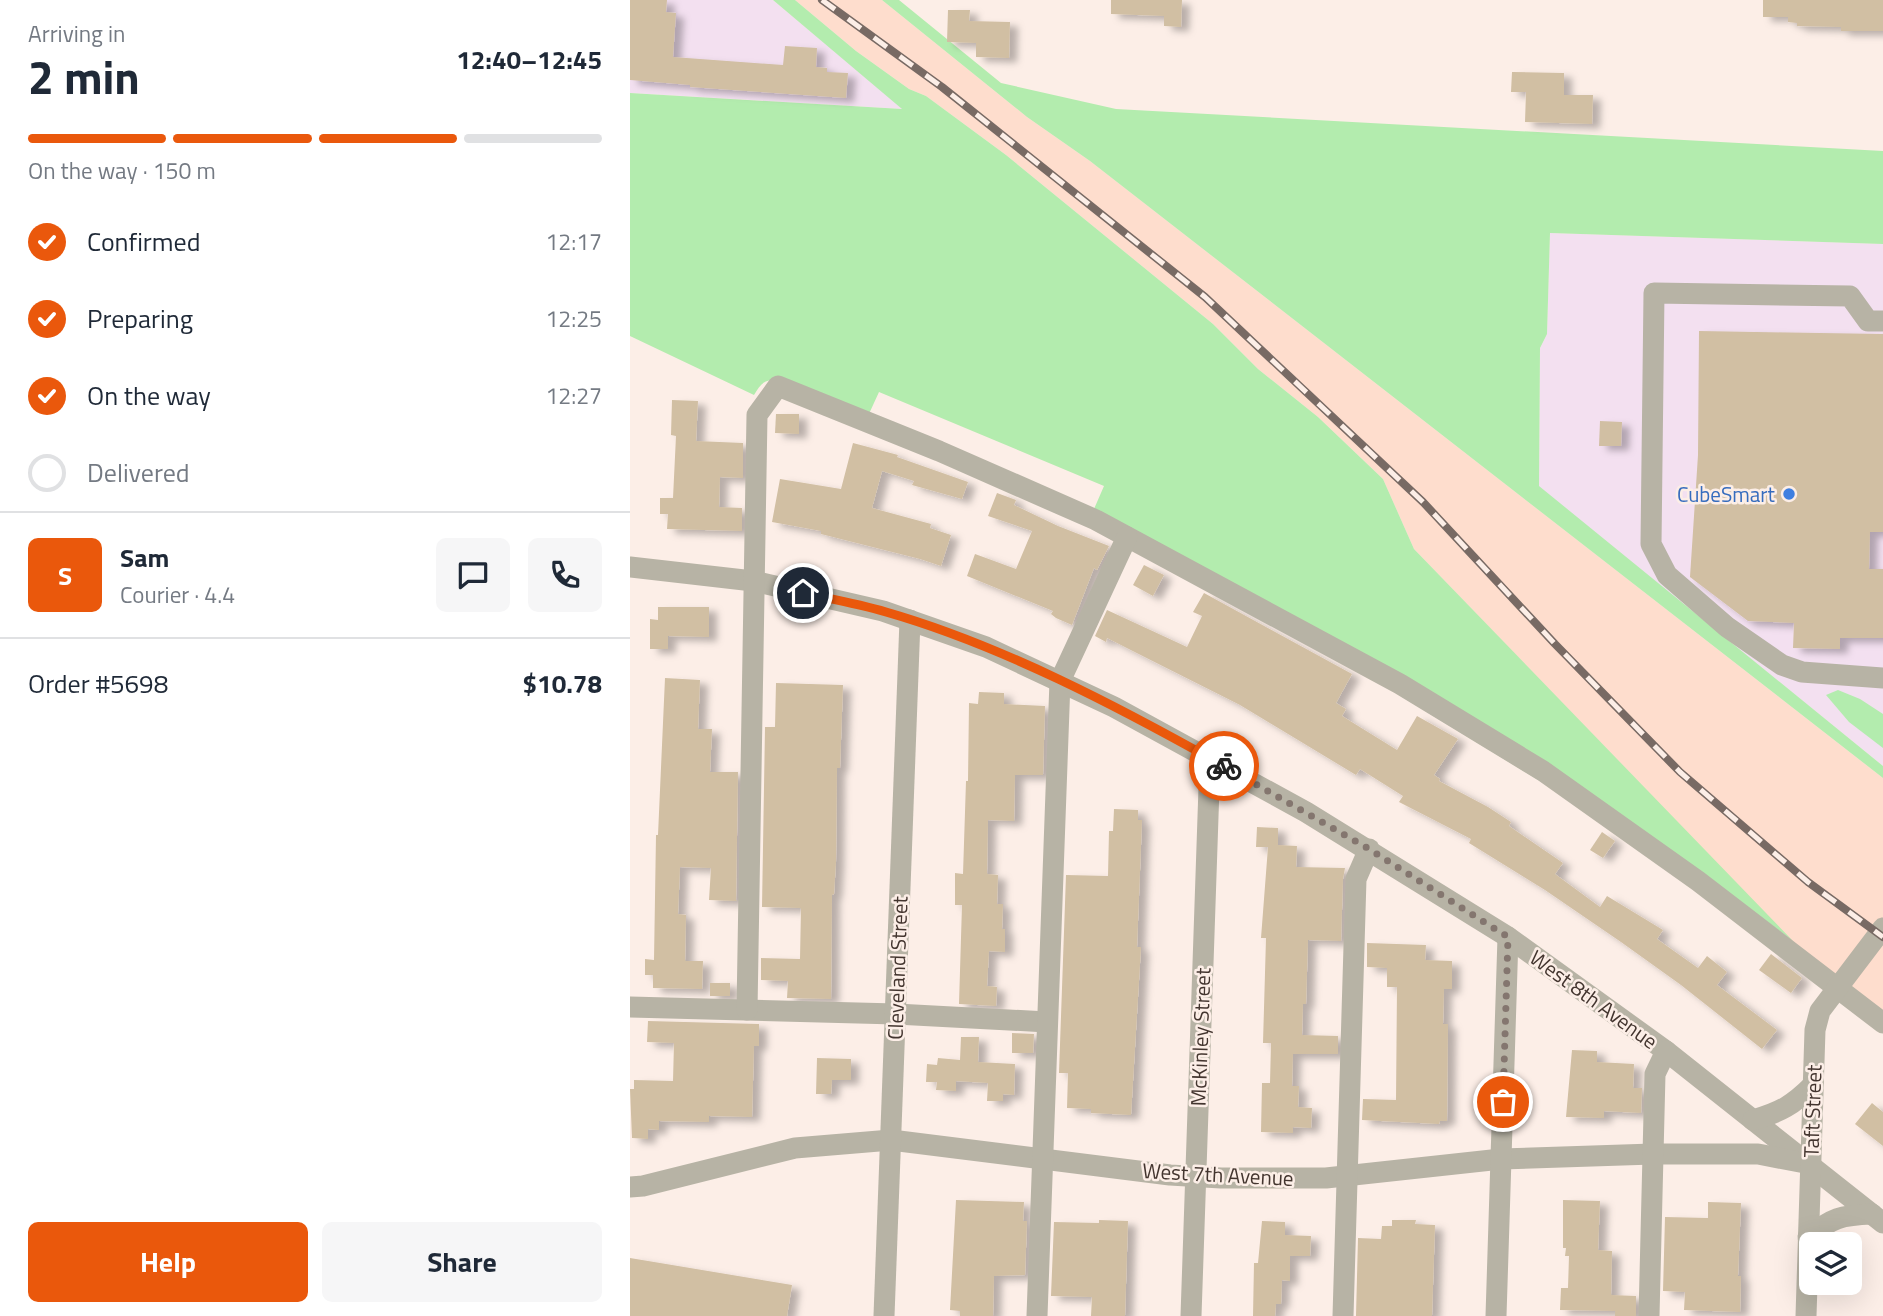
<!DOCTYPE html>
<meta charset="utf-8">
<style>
:root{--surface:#fff;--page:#f6f6f7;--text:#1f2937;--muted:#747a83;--line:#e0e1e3;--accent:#ea580c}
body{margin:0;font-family:"Titillium Web",sans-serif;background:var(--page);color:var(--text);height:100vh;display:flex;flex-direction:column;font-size:26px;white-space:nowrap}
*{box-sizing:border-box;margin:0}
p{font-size:23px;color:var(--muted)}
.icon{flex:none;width:38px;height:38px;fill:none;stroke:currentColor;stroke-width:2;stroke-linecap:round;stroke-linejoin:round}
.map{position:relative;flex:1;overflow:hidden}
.panel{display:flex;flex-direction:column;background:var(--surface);width:630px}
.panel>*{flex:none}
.tools{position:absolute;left:1169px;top:1232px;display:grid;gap:14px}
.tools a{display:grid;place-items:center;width:63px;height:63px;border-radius:10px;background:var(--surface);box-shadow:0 7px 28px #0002;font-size:35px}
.pin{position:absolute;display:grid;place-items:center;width:60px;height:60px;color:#fff;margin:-30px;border:4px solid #fff;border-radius:50%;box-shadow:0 2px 7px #0007}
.courier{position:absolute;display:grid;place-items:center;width:70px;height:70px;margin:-35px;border:5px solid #ea580c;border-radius:50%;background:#fff;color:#222;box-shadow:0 2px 9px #0007}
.overview em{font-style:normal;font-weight:700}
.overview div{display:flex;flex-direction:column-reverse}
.overview{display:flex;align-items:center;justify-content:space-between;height:119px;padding:0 28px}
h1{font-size:46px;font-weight:700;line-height:52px}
.bar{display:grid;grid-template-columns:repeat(4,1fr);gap:10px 7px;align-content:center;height:84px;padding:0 28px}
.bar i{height:9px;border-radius:5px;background:var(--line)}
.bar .on{background:var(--accent)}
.bar p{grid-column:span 4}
.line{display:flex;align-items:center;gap:18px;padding:0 28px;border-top:2px solid var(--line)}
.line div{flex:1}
.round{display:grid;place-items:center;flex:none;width:74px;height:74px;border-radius:10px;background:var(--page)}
ol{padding:0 28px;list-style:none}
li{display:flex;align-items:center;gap:21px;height:77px}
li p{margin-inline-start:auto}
li .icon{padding:7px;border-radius:50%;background:var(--accent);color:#fff;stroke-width:4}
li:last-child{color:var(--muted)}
li i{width:38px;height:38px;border:4px solid var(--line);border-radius:50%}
.primary-button{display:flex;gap:14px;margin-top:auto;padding:14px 28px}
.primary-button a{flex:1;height:80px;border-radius:10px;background:var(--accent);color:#fff;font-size:28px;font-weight:700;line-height:80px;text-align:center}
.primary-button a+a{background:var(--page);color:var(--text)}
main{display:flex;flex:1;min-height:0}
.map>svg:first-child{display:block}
.built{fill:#feddcd}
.industrial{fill:#f3e0f0}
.green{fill:#b3ecae}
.building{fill:#d1bfa3;filter:url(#shadow)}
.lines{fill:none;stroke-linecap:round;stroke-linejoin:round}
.minor{stroke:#b7b3a5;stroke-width:21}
.rail-casing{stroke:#786a64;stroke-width:8}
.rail{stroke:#fceee7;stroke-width:5;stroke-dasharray:16;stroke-linecap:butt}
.done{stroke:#84766f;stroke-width:7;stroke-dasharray:0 12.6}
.route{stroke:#ea580c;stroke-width:9}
.shop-dot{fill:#3f7fe0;stroke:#fceee7;stroke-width:2.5}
.labels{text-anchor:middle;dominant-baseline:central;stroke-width:5;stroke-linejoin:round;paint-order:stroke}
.shop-label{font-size:21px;fill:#366cbe;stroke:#fceee7;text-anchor:end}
.street-label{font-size:21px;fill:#43352f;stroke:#fceee7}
</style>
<main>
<section class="panel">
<div class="overview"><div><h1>2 min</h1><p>Arriving in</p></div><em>12:40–12:45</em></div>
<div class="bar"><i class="on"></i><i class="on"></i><i class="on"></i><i></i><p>On the way · 150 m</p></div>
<ol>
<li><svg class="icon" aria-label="check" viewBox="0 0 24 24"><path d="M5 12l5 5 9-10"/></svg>Confirmed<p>12:17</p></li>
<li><svg class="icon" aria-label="check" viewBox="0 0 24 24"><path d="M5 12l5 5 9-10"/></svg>Preparing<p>12:25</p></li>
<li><svg class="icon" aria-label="check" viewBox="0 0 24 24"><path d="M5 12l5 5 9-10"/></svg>On the way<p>12:27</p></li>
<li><i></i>Delivered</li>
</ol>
<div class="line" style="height:126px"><b class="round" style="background:var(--accent);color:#fff">S</b><div><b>Sam</b><p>Courier · 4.4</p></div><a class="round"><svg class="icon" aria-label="chat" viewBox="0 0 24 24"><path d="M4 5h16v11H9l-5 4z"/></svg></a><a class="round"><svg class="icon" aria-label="phone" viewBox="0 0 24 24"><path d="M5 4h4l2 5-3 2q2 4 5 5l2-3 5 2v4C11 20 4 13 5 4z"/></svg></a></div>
<div class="line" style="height:91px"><div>Order #5698</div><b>$10.78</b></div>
<div class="primary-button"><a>Help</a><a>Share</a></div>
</section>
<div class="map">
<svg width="1253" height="1316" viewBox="0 0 1253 1316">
<defs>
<filter id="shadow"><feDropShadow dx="8" dy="4.5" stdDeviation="3.5" flood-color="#0004"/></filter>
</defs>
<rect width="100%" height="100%" fill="#fceee7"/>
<path class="built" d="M165 0H252L397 117 460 161 1253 778V1024L1207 988 784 549 753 479 688 417 628 369 583 324 376 155 296 96 279 89 226 51Z"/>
<g class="industrial">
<path d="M0 0H143L273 109 0 93Z"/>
<path d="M920 233 1253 244V766L909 487 910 348 917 334Z"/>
</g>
<g class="green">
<path d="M143 0H165L226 51 279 89 296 96 376 155 583 324 628 369 688 417 753 479 784 549 1163 941 1120 909 464 509 474 486 249 392 238 416 145 380C133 380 130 385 124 395L0 336V93L272 109Z"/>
<path d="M252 0H269L371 83 486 109 1253 151V244L920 233 917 334 910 348 909 486 1253 766V778L460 161 397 117Z"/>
<path d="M1208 690 1230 699 1253 714V748L1219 722 1196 695Z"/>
</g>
<g class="building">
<path d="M0 0H37L36 12 46 13 43 57 153 65 155 46 187 48 186 67 197 68V72L218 73 216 98 60 87V85L0 80Z"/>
<path d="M481 0H552L551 27 534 26V16L481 14Z"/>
<path d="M1133 0H1253V31H1211V27L1167 26V23L1158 22V17H1133Z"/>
<path d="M318 10H340L339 21 380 22 379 58 346 57V43L317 42Z"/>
<path d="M882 72 934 73V95H963L962 124 895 122 896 92H881Z"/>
<path d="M1069 331 1253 334V532H1240L1239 569H1253V638H1210V649L1163 648 1164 623 1118 621 1060 577 1068 455Z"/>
<path d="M42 400 68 401 66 441 113 443V478L90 477 89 507 112 508V531L37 529 38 514H30V498H43L46 436 41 435Z"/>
<path d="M146 414H169V434L145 433Z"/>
<path d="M970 421 992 422 991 446H969Z"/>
<path d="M223 443 268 455 267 457 338 482 332 499 282 485 284 481 252 471 242 508 301 524 300 528 321 535 311 566 290 559 191 534V531L142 522 150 479 211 489Z"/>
<path d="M367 493 386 500 384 505 428 526 479 546 467 570 464 568 442 625 426 618 421 614 423 611 337 576 345 554 386 569 402 531 358 516Z"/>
<path d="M514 565 534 575 523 596 503 585Z"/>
<path d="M574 593 722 674 706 703 716 709 712 716 767 750 787 716 828 739 804 775 810 779 809 781 858 807 881 822 879 826 933 863 925 874 970 907 977 896 1033 930 1027 939 1068 968 1077 956 1097 972 1087 985 1147 1030 1132 1049 1051 985 991 942 915 890 839 843 841 839 769 802 773 796 730 769 726 775 610 705 477 638 476 642 465 636 477 610 557 647 572 616 563 612Z"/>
<path d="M28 607H79V637L38 636V649H20V619L28 620Z"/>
<path d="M35 678 70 680 68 729H82L80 772H108L106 901 79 900 81 868 50 867 48 914 56 915 55 961H73L72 989 23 988V975H15V959L24 960 26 835H28Z"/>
<path d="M146 683 213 685 210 768H207L206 862 204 894 202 895 201 999 157 998 158 981 131 980V958L170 959 171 908 132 907 135 727H145Z"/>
<path d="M349 692 374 693V704L415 706 413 775H385L384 821 358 820 357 874 368 875 367 904H373L372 929H375V952L359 951 357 986 367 987 366 1006 329 1004 332 905H325V873L333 874 336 781H338L339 703 348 704Z"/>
<path d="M484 809 508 810V820H512L507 947H511L501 1115 461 1113V1109L437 1108 438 1073H429L436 875 478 876 479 831H483Z"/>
<path d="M627 827 648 828V845L667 846 666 867 715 868 713 879 711 941 678 940 676 1004H673L672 1035 708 1036V1054H663L662 1086H669L668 1107 682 1108 681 1128 663 1127V1133L631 1132 632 1083H640L641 1043H633L636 938H631L638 847H626Z"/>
<path d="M972 832 985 841 973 858 960 850Z"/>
<path d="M737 943 796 945 795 960 822 961V989H814L813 1024H818L817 1121H810L809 1124 732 1120 733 1099 766 1100 767 987H757V968L737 967Z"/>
<path d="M1141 954 1172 978 1161 993 1129 970Z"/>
<rect x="80" y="983" width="20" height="13"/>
<path d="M18 1021 129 1024V1046H124L122 1117 79 1116V1122L29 1121V1130L18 1129V1139L2 1138 0 1089H4V1080L43 1081 44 1043 17 1042Z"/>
<path d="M382 1033 404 1034 403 1053H382Z"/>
<path d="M331 1037H349L348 1062 385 1064 384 1095 373 1094V1101H357L358 1083 326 1081V1091L306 1090 307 1082H296L297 1064 307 1065 308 1058 330 1060Z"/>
<path d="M942 1050 967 1051V1062L1004 1064 1003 1088H1012L1011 1113 974 1111V1118L936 1117Z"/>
<path d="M187 1058 221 1059V1080H202L201 1094H186Z"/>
<path d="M1242 1103 1253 1112V1146L1225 1124Z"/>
<path d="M326 1200 394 1202 393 1221H397L395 1275 364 1276 363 1316H330V1311L320 1310Z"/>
<path d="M933 1200 970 1201 968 1250 982 1251 981 1295 1006 1296V1316H985V1311L930 1310 931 1288H938L939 1256H935L936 1248H933Z"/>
<path d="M1078 1202 1111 1203 1108 1276H1111L1110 1312 1054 1310 1055 1292 1033 1291 1035 1217 1078 1218Z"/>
<path d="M469 1220 498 1221 495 1316H461L462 1297 421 1296 424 1222 469 1223Z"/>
<path d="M762 1220H786L785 1224 805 1225 802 1316H726L728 1238 751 1239 752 1226H762Z"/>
<path d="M632 1221 655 1222V1235L681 1236 680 1256H660V1281L652 1280 651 1304H646L645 1316H623L624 1263H628Z"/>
<path d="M0 1258 162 1285 157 1316H0Z"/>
</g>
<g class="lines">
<g class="minor">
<path d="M1253 321H1238L1220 296 1024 293 1021 544 1037 575 1097 627 1152 665 1172 672 1253 678"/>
<path d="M0 567 123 581 253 611 356 647 484 707 676 812 878 937 1036 1051 1253 1223"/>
<path d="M0 1007 266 1014 417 1022"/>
<path d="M117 1010 127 415 148 386 309 451 466 520 770 684 913 771 1068 881 1253 1023"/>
<path d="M1123 1120C1151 1112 1163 1105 1183 1085"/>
<path d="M0 1187 13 1186 165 1148 261 1140 540 1175 591 1178H696L871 1159 1023 1154H1128L1175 1163"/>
<path d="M1178 1237C1202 1218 1211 1215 1242 1214"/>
<path d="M254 1316 280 620"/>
<path d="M407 1316 430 681 497 537"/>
<path d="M561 1316 580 758"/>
<path d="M713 1316 726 879 739 849"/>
<path d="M866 1316 878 937"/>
<path d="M1019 1316 1025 1074 1036 1051"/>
<path d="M1176 1316 1185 1030 1190 1011 1253 928"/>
</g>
<defs>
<path id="rail" d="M192 0 312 87 575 297 793 502 925 644 1050 772 1178 882 1253 937"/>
</defs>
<use href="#rail" class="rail-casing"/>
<use href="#rail" class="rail"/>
</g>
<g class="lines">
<path class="done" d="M594 766 739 849 878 937 873 1102"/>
<path class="route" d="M173 593C201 599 229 604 256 612 371 645 489 707 594 766"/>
</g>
<circle class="shop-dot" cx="1159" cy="494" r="7"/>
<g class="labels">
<g class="shop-label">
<text x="1145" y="494">CubeSmart</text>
</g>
<g class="street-label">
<text transform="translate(267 968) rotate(-88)">Cleveland Street</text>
<text transform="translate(964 999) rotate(36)">West 8th Avenue</text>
<text transform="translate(570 1037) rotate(-88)">McKinley Street</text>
<text transform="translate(1182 1111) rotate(-88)">Taft Street</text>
<text transform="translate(588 1174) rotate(3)">West 7th Avenue</text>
</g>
</g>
</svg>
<div class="tools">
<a><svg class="icon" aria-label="layers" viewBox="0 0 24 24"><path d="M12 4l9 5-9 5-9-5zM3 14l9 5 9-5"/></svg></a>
</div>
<div class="pin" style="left:873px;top:1102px;background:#ea580c"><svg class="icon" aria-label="bag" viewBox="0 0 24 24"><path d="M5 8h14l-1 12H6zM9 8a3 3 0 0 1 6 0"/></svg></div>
<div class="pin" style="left:173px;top:593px;background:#1f2937"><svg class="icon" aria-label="home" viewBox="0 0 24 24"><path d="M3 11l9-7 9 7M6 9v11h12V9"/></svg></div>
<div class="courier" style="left:594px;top:766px"><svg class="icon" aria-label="bike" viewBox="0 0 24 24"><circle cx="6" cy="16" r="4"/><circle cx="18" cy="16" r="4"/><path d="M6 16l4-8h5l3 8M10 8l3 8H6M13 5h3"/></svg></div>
</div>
</main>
